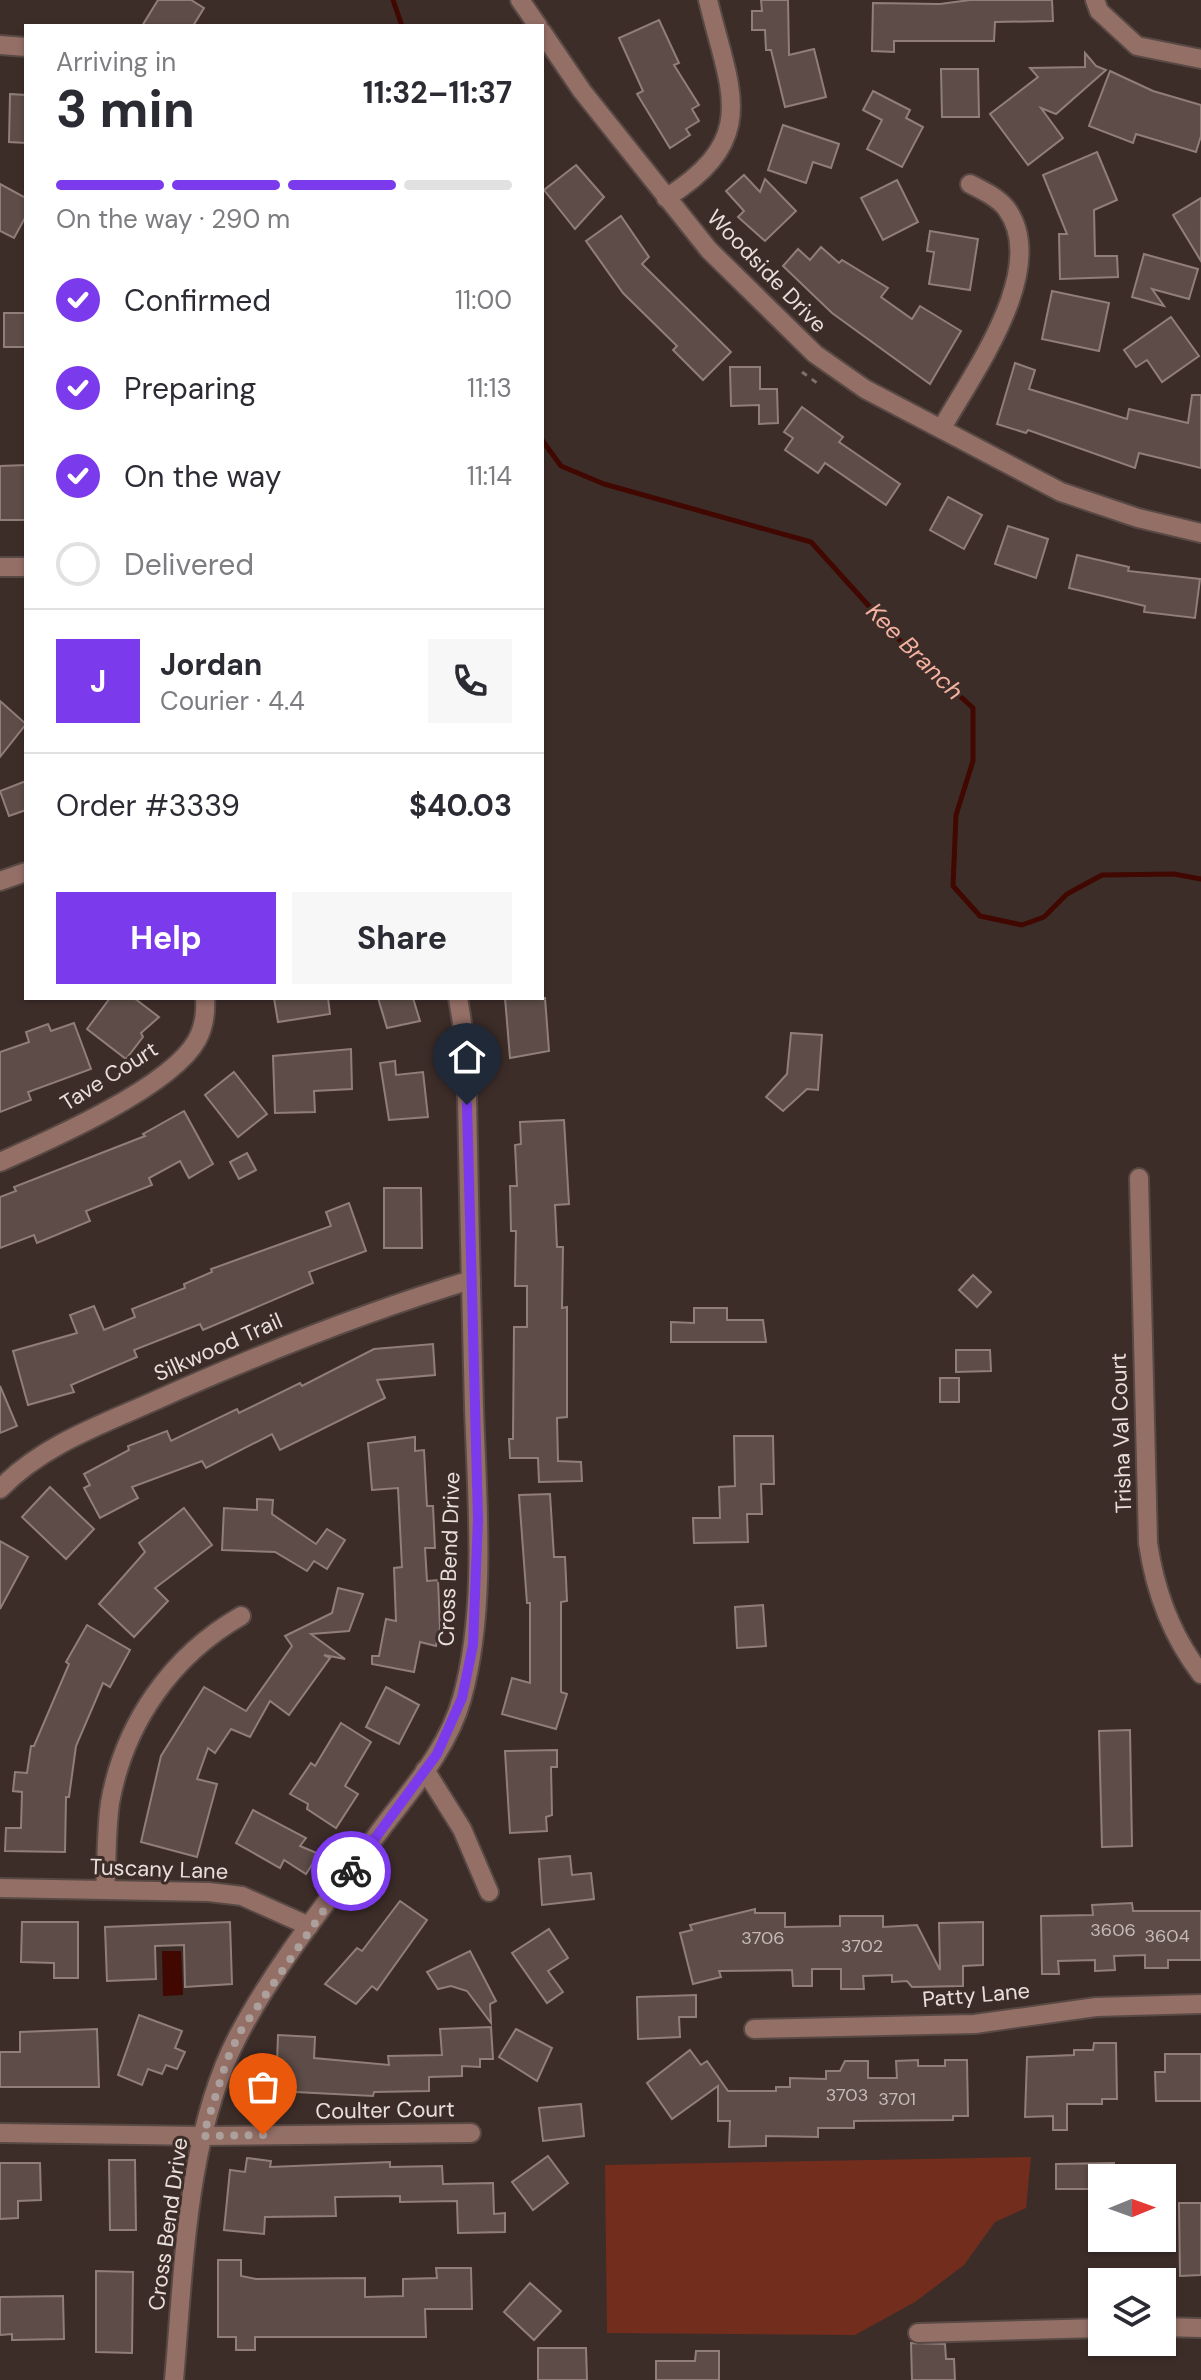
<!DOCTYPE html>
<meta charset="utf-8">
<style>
:root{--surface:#fff;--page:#f7f7f7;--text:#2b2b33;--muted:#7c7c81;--line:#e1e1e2;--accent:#7c3aed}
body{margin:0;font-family:"DM Sans",sans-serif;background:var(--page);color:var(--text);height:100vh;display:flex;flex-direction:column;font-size:30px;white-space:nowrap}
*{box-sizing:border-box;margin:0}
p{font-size:26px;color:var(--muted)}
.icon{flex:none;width:44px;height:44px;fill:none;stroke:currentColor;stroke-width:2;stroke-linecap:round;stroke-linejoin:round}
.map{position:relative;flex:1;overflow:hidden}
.side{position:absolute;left:24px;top:24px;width:520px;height:976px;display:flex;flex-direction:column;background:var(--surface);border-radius:0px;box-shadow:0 2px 6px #0004}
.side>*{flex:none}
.needle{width:52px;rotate:89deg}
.tools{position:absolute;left:1088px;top:2164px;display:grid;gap:16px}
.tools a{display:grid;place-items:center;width:88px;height:88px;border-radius:0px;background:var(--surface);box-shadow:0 2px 6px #0004;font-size:40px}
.pin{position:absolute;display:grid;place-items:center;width:68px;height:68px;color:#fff;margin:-82px -34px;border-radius:50% 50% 50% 0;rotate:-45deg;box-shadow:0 0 8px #0007}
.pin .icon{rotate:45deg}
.courier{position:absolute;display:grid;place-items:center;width:80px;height:80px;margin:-40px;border:6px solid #7c3aed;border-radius:50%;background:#fff;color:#222;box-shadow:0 2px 10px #0007}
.summary em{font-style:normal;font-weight:700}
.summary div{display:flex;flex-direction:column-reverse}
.summary{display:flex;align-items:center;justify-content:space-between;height:136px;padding:0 32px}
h1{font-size:52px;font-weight:700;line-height:60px}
.bar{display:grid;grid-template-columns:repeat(4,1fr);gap:12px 8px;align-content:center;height:96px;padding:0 32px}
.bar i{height:10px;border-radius:6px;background:var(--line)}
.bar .selected{background:var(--accent)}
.bar p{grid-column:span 4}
.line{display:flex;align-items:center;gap:20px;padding:0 32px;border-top:2px solid var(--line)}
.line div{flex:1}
.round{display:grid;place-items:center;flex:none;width:84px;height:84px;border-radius:0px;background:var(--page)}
ol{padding:0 32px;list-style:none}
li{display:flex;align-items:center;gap:24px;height:88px}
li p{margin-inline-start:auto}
li .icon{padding:8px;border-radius:50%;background:var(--accent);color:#fff;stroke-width:4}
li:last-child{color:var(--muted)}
li i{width:44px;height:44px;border:4px solid var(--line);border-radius:50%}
.button{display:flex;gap:16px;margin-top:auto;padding:16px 32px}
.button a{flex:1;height:92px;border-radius:0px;background:var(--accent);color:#fff;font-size:32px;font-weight:700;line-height:92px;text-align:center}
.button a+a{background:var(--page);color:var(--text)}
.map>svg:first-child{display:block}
.green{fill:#732d1d}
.water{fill:#400800}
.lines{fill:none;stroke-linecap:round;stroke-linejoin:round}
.stream{stroke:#400800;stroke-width:5}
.building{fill:#5d4c47;stroke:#917e79;stroke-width:2}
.minor-casing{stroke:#584945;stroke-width:22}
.path{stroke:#7e706c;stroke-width:3;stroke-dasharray:6 6;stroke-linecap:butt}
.minor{stroke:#946f66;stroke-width:18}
.done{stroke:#aca09d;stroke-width:8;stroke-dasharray:0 14.4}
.route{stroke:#7c3aed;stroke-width:10}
.labels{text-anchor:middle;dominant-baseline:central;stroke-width:6;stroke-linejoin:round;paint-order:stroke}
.number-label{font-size:18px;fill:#c5bab6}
.street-label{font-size:22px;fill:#e8dedb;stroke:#3d2d29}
.water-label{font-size:24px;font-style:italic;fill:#f6b2a0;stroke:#3d2d29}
</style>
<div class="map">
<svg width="1201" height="2380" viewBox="0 0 1201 2380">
<rect width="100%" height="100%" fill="#3d2d29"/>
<path class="green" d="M1031 2157 1026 2208 995 2222 964 2265 915 2302 855 2335 607 2333 605 2165Z"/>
<path class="water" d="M162 1951H181L183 1995 163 1996Z"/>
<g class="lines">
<g class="stream">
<path d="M393 0 402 26"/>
<path d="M542 440 561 466 604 484 811 542 905 646 973 708V761L956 815 953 886 980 916 1022 925 1044 917 1067 894 1102 875 1174 874 1201 879"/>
</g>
</g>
<g class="building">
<path d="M158 0H191L204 8 193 26H142Z"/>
<path d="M761 0H788L789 55 814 49 826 97 785 107 771 50H766L765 30H752V11H762Z"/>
<path d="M970 0H1052L1053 21 995 22 994 41H894V52L872 51 873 3 940 4Z"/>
<path d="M659 20 679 63 674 65 699 105 692 109 699 121 686 129 690 135 670 148 637 94 643 91 619 38Z"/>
<path d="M1085 53 1096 66 1106 70 1056 114 1041 108 1063 138 1028 165 990 114 1038 77 1030 68 1085 67Z"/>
<path d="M941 69H978L979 117H942Z"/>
<path d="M1110 71 1153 91 1201 105V136L1196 152 1136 134 1133 143 1089 126Z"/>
<path d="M873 91 910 110 906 118 923 127 902 167 867 149 882 120 863 110Z"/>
<path d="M10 94 26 95V143L9 142Z"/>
<path d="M783 125 839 144 831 168 813 162 806 183 768 170Z"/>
<path d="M1097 152 1117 200 1094 210 1095 256H1117L1118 277 1060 279 1059 234H1067L1043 175Z"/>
<path d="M576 165 604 197 575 229 544 190Z"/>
<path d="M744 175 760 192 765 179 796 211 765 241 738 217 744 211 726 191Z"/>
<path d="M897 180 918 222 883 240 861 198Z"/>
<path d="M0 184 26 198V216L14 238 0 231Z"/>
<path d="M1201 198V261L1173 215Z"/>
<path d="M621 216 649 257 642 264 731 352 703 380 673 350 677 346 623 293 586 241Z"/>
<path d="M930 231 978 239 970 290 929 284 934 252 927 251Z"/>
<path d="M821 247 839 263 842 260 888 288 881 297 912 319 920 306 961 331 930 384 832 313 783 266 798 249 810 260Z"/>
<path d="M1144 254 1198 269 1189 299 1152 289 1164 306 1132 297Z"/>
<path d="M1052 291 1109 303 1099 351 1042 339Z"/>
<rect x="4" y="313" width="22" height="34"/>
<path d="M1171 317 1199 356 1162 382 1147 360 1136 367 1124 350Z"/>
<path d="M1015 363 1035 370 1029 389 1127 419 1129 409 1188 423 1192 395H1201V468L1139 453 1135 468 1028 430 1026 433 997 424Z"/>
<path d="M730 367H760V389H777L778 423 759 424V405L731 406Z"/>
<path d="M802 407 843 437 839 442 900 484 886 505 825 463 818 473 785 450 793 438 784 432Z"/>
<path d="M26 465V520H0V466Z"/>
<path d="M948 497 982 515 964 549 930 530Z"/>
<path d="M1008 526 1048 539 1036 578 995 564Z"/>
<path d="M1077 555 1129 567 1128 571 1200 579 1195 618 1144 612 1145 606 1069 588Z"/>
<path d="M0 701 26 724 0 757Z"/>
<path d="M26 781V810L9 816 0 791Z"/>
<path d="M110 998H134L159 1017 141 1033 143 1037 126 1059 87 1029Z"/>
<path d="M274 998H328L330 1014 278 1022Z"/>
<path d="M378 998H413L420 1021 387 1028Z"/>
<path d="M505 998H545L549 1051 510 1058Z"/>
<path d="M74 1023 91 1069 28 1092 31 1100 0 1112V1052L29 1042 26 1032 48 1024 51 1031Z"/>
<path d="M791 1033 822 1035 818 1090 807 1089 783 1111 766 1097 787 1074Z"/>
<path d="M351 1049 352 1089 314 1091 315 1112 275 1113 273 1056Z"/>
<path d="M395 1061 396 1075 423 1072 428 1117 389 1120 380 1063Z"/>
<path d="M234 1072 267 1114 238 1137 205 1095Z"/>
<path d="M184 1111 213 1164 189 1178 180 1161 149 1178 152 1185 86 1211 90 1221 37 1243 34 1235 0 1248V1197L16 1191 14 1187 145 1136 143 1134Z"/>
<path d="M564 1120 569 1204 555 1205 557 1247H563L562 1308 567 1307V1417L557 1418 558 1461 581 1462 582 1481 539 1482 538 1458H510L509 1439H513L514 1327H527V1286H515L516 1231H511L510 1186H517L515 1145 521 1144 520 1122Z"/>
<path d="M247 1153 256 1170 239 1179 230 1162Z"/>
<path d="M384 1188H421L422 1248H384Z"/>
<path d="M349 1203 366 1251 309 1272 313 1283 250 1310 203 1330 200 1324 134 1350 137 1357 71 1385 74 1392 28 1405 13 1351 77 1333 70 1315 94 1306 104 1330 135 1317 132 1309 185 1288 184 1284 212 1272 211 1269 331 1226 326 1212Z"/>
<path d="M973 1275 991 1292 977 1307 959 1290Z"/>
<path d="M694 1308H727V1320H763L766 1342H671V1322L694 1323Z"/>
<path d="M433 1344 435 1375 377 1380 385 1398 280 1450 272 1434 206 1468 202 1461 132 1487 138 1498 100 1518 84 1488 90 1485 84 1474 129 1450 128 1446 167 1431 171 1441 237 1409 239 1413 300 1383 302 1386 374 1349Z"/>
<path d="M956 1350H990L991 1371 956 1372Z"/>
<rect x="940" y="1378" width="19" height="24"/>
<path d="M0 1386 17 1426 0 1433Z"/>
<path d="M734 1436H773L774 1484H761L762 1514H747L748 1542 694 1543 693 1518H720L719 1487 735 1486Z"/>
<path d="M415 1437V1451L424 1450 427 1506H433L435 1548H425L427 1581 438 1580 440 1628 436 1646 420 1642 414 1672 372 1664V1656H379L386 1619 396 1621 394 1568 402 1567 398 1488 372 1490 368 1443Z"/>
<path d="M50 1487 94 1529 66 1559 22 1517Z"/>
<path d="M550 1494 554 1557H565L567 1601 561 1602V1692L567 1694 556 1729 502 1714 512 1678 530 1683V1603H527L519 1495Z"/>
<path d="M257 1499 273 1500 272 1514 316 1544 327 1529 345 1540 327 1569 314 1561 307 1571 275 1552 222 1550 224 1508 257 1510Z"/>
<path d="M184 1508 212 1545 155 1588 168 1601 134 1637 99 1604 145 1552 139 1543Z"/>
<path d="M0 1541 28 1557 0 1609Z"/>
<path d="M338 1588 363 1594 349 1631 311 1634 345 1659 324 1655 330 1658 289 1715 270 1701 250 1737 231 1729 215 1753 208 1748 197 1779 217 1784 197 1857 141 1842 161 1756 204 1687 246 1711 292 1646 285 1636 332 1613Z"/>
<path d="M763 1605 766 1646 737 1648 735 1607Z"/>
<path d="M87 1625 130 1650 110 1687 103 1683 76 1746 69 1797H66L65 1852 5 1851 6 1828H21L22 1792 13 1791 15 1772 27 1773 31 1746H34L69 1664 66 1662Z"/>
<path d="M386 1687 419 1705 399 1744 366 1727Z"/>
<path d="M341 1723 371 1742 345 1786 358 1794 336 1828 307 1809 308 1804 290 1794 311 1763 315 1766Z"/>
<path d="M1130 1730 1132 1846 1102 1847 1099 1731Z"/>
<path d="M557 1750V1767H551L552 1815 546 1817 547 1831 510 1833 505 1751Z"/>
<path d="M253 1810 306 1838 300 1846 319 1854 306 1874 284 1860 280 1868 236 1843Z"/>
<path d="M570 1856 572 1875 591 1873 594 1899 542 1905 539 1859Z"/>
<path d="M400 1901 427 1920 377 1990 372 1986 356 2004 325 1984 357 1948 362 1951Z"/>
<path d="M1132 1903 1133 1911H1201V1960H1168V1968H1145V1955L1114 1956 1115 1970 1095 1971V1960L1058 1961 1059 1974H1042L1041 1916 1093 1915 1092 1905Z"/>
<path d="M755 1909V1913H785V1927L840 1926V1916H883V1927L917 1925 940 1970 939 1923 983 1922V1965L963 1966V1986L912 1987 907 1981 892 1982V1975L863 1976 864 1989H841V1969H812V1986H793L792 1970 719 1971 721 1977 693 1984 680 1933 692 1930 690 1925Z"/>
<path d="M22 1922H78V1978H54V1963L21 1962Z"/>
<path d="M230 1922 232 1984 185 1987 184 1945 155 1946 156 1979 107 1981 105 1927Z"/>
<path d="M549 1929 568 1958 548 1971 563 1992 547 2003 512 1953Z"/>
<path d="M470 1951 496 2001 490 2004 491 2023 467 1991 451 1986 438 1989 427 1972Z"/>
<path d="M696 1995V2017H679L680 2037 638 2039 637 1997Z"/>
<path d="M139 2015 182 2031 175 2048 185 2052 177 2069 166 2065 162 2074 148 2069 142 2085 118 2075Z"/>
<path d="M491 2027 493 2059H480V2067L462 2066V2076L429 2077V2091L374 2092 373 2096 276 2091 278 2035 315 2037 314 2058 389 2065 388 2056 442 2055 440 2029Z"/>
<path d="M97 2029 99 2087H0V2052H20V2032Z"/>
<path d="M516 2029 552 2048 537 2081 499 2057Z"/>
<path d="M1094 2043H1116L1117 2099H1102V2104H1067V2130H1053V2116L1025 2117 1027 2057 1074 2055V2050H1093Z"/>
<path d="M690 2050 701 2065 707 2061 728 2091H776V2087H790V2078L826 2079V2071H840L845 2061H868V2078H897L896 2061 918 2060V2066H945V2060H967L968 2116H953V2120L854 2121V2128H818V2137L766 2136V2146L729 2147 730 2121H718V2086L672 2119 647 2083Z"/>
<path d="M1165 2054H1201V2101H1156L1155 2072H1165Z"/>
<path d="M581 2104 584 2136 543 2141 539 2108Z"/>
<path d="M548 2156 568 2183 533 2210 512 2182Z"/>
<path d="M247 2158 271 2161 270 2167 390 2162V2167L442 2166 443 2184 493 2183 494 2214 505 2213V2232L458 2233 457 2201 400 2202V2196L335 2197 336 2216 265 2217 264 2234 224 2230 230 2170 245 2172Z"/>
<path d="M109 2160H135L136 2230H110Z"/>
<path d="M0 2163H40L41 2200 18 2201V2218L0 2219Z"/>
<path d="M1114 2163V2178H1102V2189H1056V2164Z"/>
<path d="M1179 2203H1201V2275L1180 2276Z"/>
<path d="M218 2260H241V2276L256 2279 365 2278V2297L403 2296V2279L437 2278 436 2268H471L472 2309H425L426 2337H255V2350H236V2337H218Z"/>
<path d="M96 2271 133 2272 132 2353 96 2352Z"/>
<path d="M530 2283 561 2311 534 2340 504 2312Z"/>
<path d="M63 2296 64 2339 12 2340V2334L0 2335V2297Z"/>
<path d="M911 2343 945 2344 946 2359H954L955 2380H912Z"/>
<path d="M538 2348H586L587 2380H538Z"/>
<path d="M696 2351H719V2380H656V2361H695Z"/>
</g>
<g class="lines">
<defs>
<g id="minor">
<path d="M520 0 538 26"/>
<path d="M1095 0 1099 11 1137 46 1201 59"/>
<path d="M542 32 582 91 709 250 815 354 865 389 1061 492 1138 518 1201 533"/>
<path d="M0 45 26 47"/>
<path d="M666 198C761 138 730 92 708 0"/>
<path d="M942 428C972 374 1051 268 1006 208 997 197 982 190 970 184"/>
<path d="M0 567H26"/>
<path d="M0 881 26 872"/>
<path d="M0 1162C50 1140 171 1087 197 1040 204 1027 206 1012 205 998"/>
<path d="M1139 1178 1148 1543C1155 1591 1171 1635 1201 1674"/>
<path d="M0 1489C41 1446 100 1425 152 1402 257 1355 361 1313 471 1280"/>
<path d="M425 1770 462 1829 489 1892"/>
<path d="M0 1888 209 1892 242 1896 309 1926"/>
<path d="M105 1890C107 1862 106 1831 110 1803 124 1724 171 1656 241 1616"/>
<path d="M754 2029 975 2024 1096 2007 1201 2004"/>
<path d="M0 2133 203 2136 471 2133"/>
<path d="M1162 2327 1201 2328"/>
<path d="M918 2333 1102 2328"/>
<path d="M174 2380C184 2269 186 2134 239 2034 279 1959 335 1892 385 1824 415 1785 449 1746 462 1698 487 1609 477 1500 474 1408 471 1288 468 1167 466 1047L458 998"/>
</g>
</defs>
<use href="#minor" class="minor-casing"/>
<path class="path" d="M802 372 817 383"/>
<use href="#minor" class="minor"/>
</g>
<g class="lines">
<path class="done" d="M263 2135 203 2136 227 2060 240 2032 351 1871"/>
<path class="route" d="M351 1871 437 1754 462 1698 473 1645 478 1519 467 1105"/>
</g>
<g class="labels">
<g class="number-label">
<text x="1113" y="1930">3606</text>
<text x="1167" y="1936">3604</text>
<text x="763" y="1938">3706</text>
<text x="862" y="1946">3702</text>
<text x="847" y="2095">3703</text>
<text x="897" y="2099">3701</text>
</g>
<g class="street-label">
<text transform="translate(767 271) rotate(46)">Woodside Drive</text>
<text transform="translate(109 1076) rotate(-32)">Tave Court</text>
<text transform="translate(218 1347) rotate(-24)">Silkwood Trail</text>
<text transform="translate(1121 1433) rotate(-92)">Trisha Val Court</text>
<text transform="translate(449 1559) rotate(-88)">Cross Bend Drive</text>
<text transform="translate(159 1869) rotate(2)">Tuscany Lane</text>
<text transform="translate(976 1995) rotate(-5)">Patty Lane</text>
<text transform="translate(385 2110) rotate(-1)">Coulter Court</text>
<text transform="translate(168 2224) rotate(-82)">Cross Bend Drive</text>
</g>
<g class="water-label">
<text transform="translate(915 651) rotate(45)">Kee Branch</text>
</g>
</g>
</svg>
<div class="tools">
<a><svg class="needle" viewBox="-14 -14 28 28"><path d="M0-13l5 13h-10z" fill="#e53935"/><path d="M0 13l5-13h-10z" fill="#7c7c81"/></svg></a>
<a><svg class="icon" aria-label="layers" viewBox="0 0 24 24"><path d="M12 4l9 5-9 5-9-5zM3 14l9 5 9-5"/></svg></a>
</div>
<div class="pin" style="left:263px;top:2135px;background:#ea580c"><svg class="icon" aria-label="bag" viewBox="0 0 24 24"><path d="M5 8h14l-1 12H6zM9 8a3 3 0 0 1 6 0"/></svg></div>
<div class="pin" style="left:467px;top:1105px;background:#1f2937"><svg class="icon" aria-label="home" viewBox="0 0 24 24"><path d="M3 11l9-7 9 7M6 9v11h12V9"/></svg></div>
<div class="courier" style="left:351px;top:1871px"><svg class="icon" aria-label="bike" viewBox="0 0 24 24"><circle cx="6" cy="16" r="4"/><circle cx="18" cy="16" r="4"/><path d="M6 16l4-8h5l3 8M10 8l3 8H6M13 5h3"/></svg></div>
<section class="side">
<div class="summary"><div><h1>3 min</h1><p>Arriving in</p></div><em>11:32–11:37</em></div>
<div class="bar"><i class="selected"></i><i class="selected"></i><i class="selected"></i><i></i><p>On the way · 290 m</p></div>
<ol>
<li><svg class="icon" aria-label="check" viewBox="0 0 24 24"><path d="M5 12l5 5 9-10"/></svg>Confirmed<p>11:00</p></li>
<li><svg class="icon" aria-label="check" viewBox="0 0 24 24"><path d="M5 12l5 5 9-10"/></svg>Preparing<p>11:13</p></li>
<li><svg class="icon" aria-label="check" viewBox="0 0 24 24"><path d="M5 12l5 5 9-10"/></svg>On the way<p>11:14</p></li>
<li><i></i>Delivered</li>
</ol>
<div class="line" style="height:144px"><b class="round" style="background:var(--accent);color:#fff">J</b><div><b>Jordan</b><p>Courier · 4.4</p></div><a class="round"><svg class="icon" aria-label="phone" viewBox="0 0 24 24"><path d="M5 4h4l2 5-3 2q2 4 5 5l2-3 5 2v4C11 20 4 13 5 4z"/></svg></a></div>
<div class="line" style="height:104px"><div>Order #3339</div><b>$40.03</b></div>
<div class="button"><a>Help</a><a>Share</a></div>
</section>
</div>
